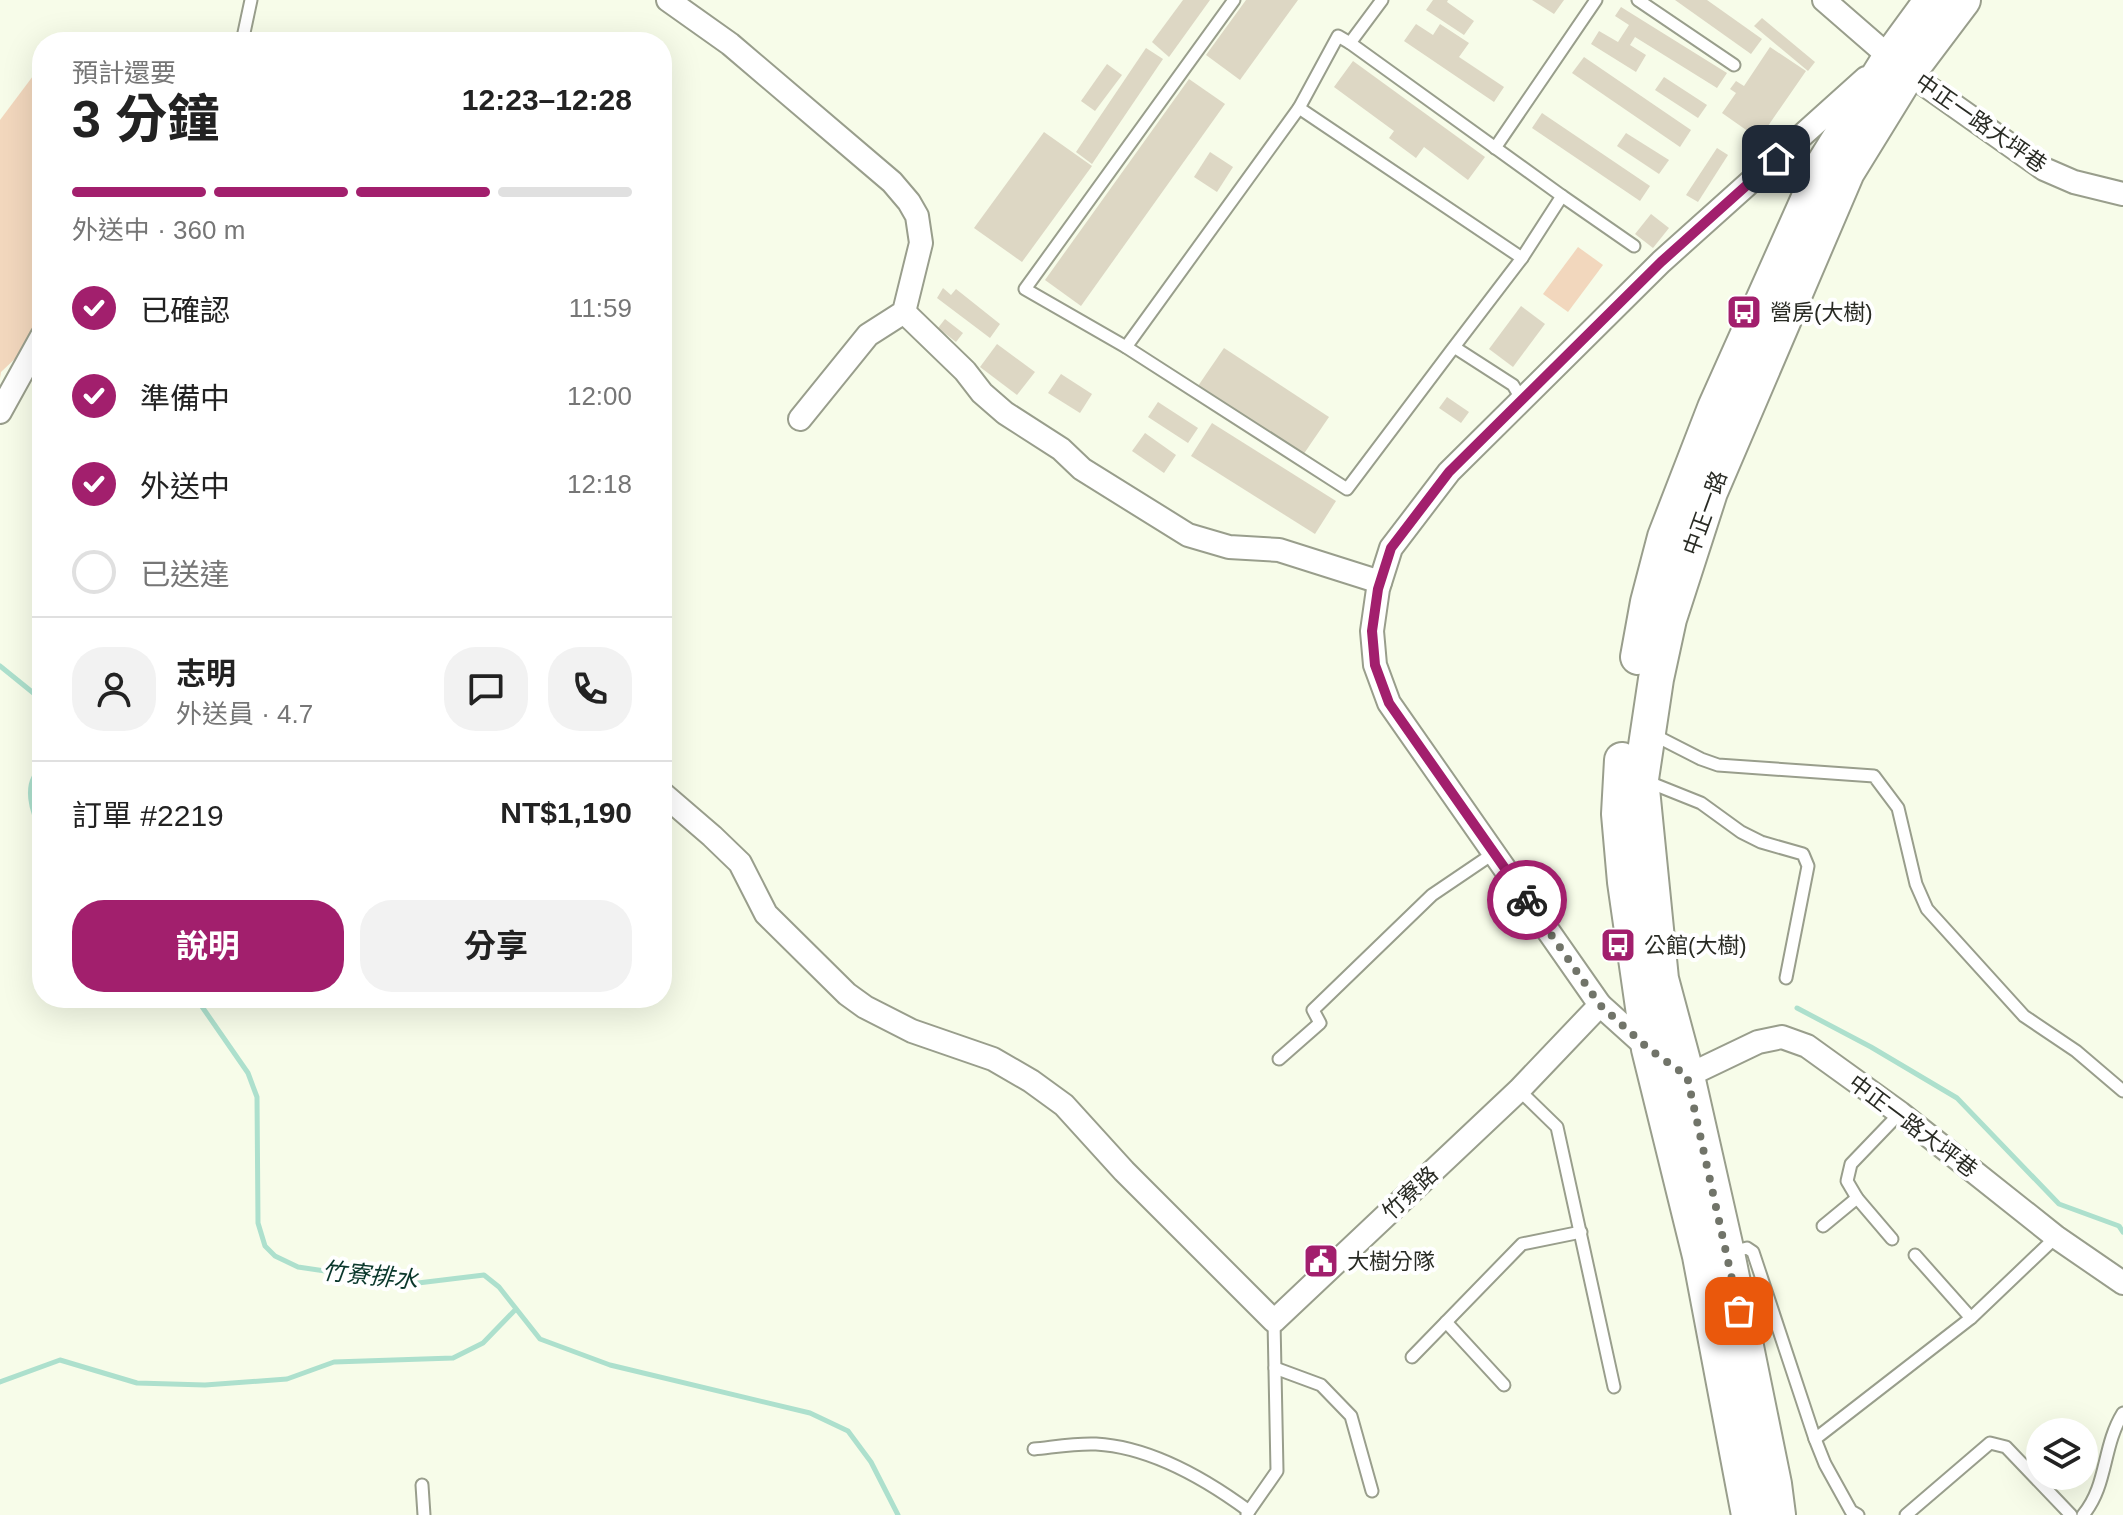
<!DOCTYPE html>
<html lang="zh-TW">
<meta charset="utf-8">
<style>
:root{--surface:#fff;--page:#f2f2f2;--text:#222;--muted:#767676;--line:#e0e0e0;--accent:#a21f6d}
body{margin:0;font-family:Helvetica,"Noto Sans TC",sans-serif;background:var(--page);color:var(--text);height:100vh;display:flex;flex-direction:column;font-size:30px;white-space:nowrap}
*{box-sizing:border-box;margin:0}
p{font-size:26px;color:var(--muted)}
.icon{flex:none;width:44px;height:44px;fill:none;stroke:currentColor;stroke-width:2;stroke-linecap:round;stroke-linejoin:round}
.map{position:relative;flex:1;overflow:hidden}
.sheet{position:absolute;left:32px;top:32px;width:640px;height:976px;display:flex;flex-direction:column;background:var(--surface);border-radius:32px;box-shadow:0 8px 32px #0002}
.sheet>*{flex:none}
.tools{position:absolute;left:2026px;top:1418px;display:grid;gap:16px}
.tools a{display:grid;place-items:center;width:72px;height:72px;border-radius:50%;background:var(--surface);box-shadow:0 8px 32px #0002;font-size:40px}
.pin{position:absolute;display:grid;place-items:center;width:68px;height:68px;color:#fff;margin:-34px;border-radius:16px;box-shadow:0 4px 12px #0006}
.courier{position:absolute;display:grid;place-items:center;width:80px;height:80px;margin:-40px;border:6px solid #a21f6d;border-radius:50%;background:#fff;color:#222;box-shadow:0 2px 10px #0007}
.overview em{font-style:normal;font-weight:700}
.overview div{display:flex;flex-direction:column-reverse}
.overview{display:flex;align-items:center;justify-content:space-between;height:136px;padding:0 40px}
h1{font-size:52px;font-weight:700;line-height:60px}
.bar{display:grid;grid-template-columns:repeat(4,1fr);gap:12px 8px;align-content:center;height:96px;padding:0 40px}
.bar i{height:10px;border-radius:6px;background:var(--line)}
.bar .selected{background:var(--accent)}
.bar p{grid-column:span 4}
.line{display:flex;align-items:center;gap:20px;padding:0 40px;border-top:2px solid var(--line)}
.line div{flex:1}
.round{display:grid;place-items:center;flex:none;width:84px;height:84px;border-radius:32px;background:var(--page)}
ol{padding:0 40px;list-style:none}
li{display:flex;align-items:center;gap:24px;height:88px}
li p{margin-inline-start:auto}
li .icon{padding:8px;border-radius:50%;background:var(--accent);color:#fff;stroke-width:4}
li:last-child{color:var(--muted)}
li i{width:44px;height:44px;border:4px solid var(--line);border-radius:50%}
.primary-button{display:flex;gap:16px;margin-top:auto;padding:16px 40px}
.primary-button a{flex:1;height:92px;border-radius:32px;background:var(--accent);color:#fff;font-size:32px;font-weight:700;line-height:92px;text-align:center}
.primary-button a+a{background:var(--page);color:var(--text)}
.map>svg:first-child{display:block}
.green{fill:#f2d7bd}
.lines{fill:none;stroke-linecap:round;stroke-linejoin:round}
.stream{stroke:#ade0cd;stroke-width:5}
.building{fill:#ddd7c4}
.lane-casing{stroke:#999e8c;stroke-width:15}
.street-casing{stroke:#999e8c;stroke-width:26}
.primary-casing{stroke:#999e8c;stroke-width:38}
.lane{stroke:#fff;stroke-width:11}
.street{stroke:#fff;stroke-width:22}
.primary{stroke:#fff;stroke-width:34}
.done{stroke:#717469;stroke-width:8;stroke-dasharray:0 14.4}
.route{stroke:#a21f6d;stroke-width:10}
.labels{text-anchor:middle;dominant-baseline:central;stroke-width:8;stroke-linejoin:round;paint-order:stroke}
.street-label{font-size:22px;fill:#292b24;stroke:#fff}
.poi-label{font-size:22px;fill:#292b24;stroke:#fff;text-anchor:start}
.water-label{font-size:24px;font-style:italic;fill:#09372b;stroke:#fff}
</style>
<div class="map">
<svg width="2123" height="1515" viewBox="0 0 2123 1515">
<rect width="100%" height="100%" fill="#f7fce9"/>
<g class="green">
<path d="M36 72 42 75V333L1 372 0 378V120Z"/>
<path d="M1578 247 1603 265 1568 312 1543 294Z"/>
</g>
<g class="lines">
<g class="stream">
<path d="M0 666 42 700"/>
<path d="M42 768C22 783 32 813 42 831"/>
<path d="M196 998 248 1073 257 1097 258 1223 265 1246 275 1256 298 1267 379 1279 418 1283 484 1275 499 1287 540 1339 610 1365 810 1413 848 1431 871 1462 898 1515"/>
<path d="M1797 1008 1871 1047 1957 1098 2059 1204 2119 1226 2123 1232"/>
<path d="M0 1382 60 1360 137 1383 205 1385 287 1379 334 1362 453 1358 483 1343 516 1309"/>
</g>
</g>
<g class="building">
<path d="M1183 0H1210L1169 57 1152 42Z"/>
<path d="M1246 0H1298L1240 80 1206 55Z"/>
<path d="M1433 0H1448L1447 2 1474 21 1464 35 1426 10Z"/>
<path d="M1532 0H1564L1554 14Z"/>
<path d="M1675 0H1707L1762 39 1751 54Z"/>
<path d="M1621 7 1727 73 1717 88 1635 37 1630 45 1646 55 1636 72 1591 44 1599 31 1618 42 1629 25 1615 16Z"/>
<path d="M1762 18 1815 62 1808 71 1754 26Z"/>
<path d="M1416 24 1433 35 1440 24 1469 43 1459 57 1504 87 1494 102 1404 41Z"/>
<path d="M1770 47 1806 71 1759 139 1722 113 1736 93 1730 89 1736 81 1744 86Z"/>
<path d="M1146 48 1163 59 1092 164 1076 152Z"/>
<path d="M1584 57 1691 130 1680 147 1572 73Z"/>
<path d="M1353 61 1485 157 1468 180 1424 147 1416 158 1389 138 1394 131 1334 87Z"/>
<path d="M1107 64 1122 75 1095 111 1081 101Z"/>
<path d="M1664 77 1707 105 1698 118 1655 90Z"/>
<path d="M1189 79 1225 104 1081 306 1045 280Z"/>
<path d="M1542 113 1650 186 1640 201 1532 128Z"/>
<path d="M1044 132 1092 166 1022 262 974 228Z"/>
<path d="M1626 133 1669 160 1659 174 1617 146Z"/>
<path d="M1717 148 1728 155 1698 202 1686 195Z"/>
<path d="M1210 152 1233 167 1217 192 1194 177Z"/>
<path d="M1651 214 1669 228 1653 248 1635 234Z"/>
<path d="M943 288 951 295 956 289 1000 324 990 338 937 298Z"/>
<path d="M1521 306 1545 324 1513 367 1489 349Z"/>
<path d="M945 319 963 333 956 342 938 328Z"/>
<path d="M997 344 1035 372 1017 395 980 367Z"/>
<path d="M1224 348 1329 417 1303 455 1198 386Z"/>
<path d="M1061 374 1092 394 1080 413 1048 393Z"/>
<path d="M1447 397 1469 412 1461 423 1439 408Z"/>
<path d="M1158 402 1198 428 1188 443 1148 417Z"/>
<path d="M1212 423 1336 501 1315 534 1191 456Z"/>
<path d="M1145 433 1176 455 1164 473 1132 451Z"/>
</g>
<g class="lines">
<defs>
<g id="lane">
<path d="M1638 0 1734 65"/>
<path d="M242 42 251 0"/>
<path d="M1350 43 1382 0"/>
<path d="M1299 108 1338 36 1350 43 1562 196 1522 258"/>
<path d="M1495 148 1596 0"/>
<path d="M1562 196 1634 246"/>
<path d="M1126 347 1025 289 1234 0"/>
<path d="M1454 347 1347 489 1126 347 1299 108 1522 258 1454 347 1513 385 1522 400"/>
<path d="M1652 734 1701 759 1718 765 1874 776 1898 808 1916 884 1927 909 2024 1016 2076 1051 2123 1091"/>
<path d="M1646 781 1701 803 1741 832 1761 842 1803 854 1808 866 1786 978"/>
<path d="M1279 1059 1320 1023 1313 1010 1432 895 1494 853"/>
<path d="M1519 1090 1557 1127 1614 1387"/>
<path d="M1823 1226 1857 1198"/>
<path d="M1892 1239 1857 1198 1847 1181 1851 1164 1900 1113"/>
<path d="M1732 1252 1747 1248 1753 1252 1815 1439 1971 1318 2056 1237"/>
<path d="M1915 1255 1971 1318"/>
<path d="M1446 1322 1504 1385"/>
<path d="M1412 1357 1522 1244 1581 1232"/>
<path d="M1275 1368 1321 1385 1351 1416 1372 1491"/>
<path d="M1815 1439 1825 1464 1851 1511 1858 1515"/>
<path d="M1034 1449C1054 1447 1076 1443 1096 1444 1150 1447 1207 1480 1249 1511"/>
<path d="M422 1485 424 1515"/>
<path d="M1247 1514 1277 1471 1274 1321"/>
<path d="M1906 1515 1990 1443 2006 1447 2071 1515"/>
<path d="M2083 1515C2108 1485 2102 1447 2123 1413"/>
</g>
<g id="street">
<path d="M668 0 730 44 892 182 909 202 917 216 921 243 904 312 868 335 800 419"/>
<path d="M1824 0 1908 73 2044 169 2074 182 2123 194"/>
<path d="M904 312 965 371 982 393 1005 413 1061 449 1082 469 1188 535 1229 547 1279 550 1380 582"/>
<path d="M0 412 42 336"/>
<path d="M662 793 712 836 740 863 766 914 847 994 865 1007 912 1031 993 1059 1031 1081 1064 1105 1124 1171 1274 1321 1519 1090 1600 1005 1649 1049 1687 1076 1758 1042 1782 1037 1807 1046 1900 1113 2056 1237 2123 1283"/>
<path d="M1600 1005 1389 703 1375 665 1372 631 1378 589 1391 548 1449 472 1661 262 1866 78"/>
</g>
<g id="primary">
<path d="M1638 657 1648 602 1665 537 1715 408 1825 162 1891 56 1932 0"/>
<path d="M1622 760 1619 814 1625 882 1649 1049 1700 1256 1749 1515"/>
<path d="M1778 1515 1774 1484 1727 1253 1687 1076 1661 979 1641 779 1656 679 1669 619 1710 492 1847 172 1908 73 1963 0"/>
</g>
</defs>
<use href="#lane" class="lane-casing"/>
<use href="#street" class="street-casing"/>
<use href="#primary" class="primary-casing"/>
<use href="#lane" class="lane"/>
<use href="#street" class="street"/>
<use href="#primary" class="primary"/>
</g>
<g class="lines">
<path class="done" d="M1527 900 1600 1005 1649 1049 1687 1076 1739 1311"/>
<path class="route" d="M1527 900 1389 703 1375 665 1372 631 1378 589 1391 548 1449 472 1661 262 1776 159"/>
</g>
<defs>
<symbol id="bus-square" viewBox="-11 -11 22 22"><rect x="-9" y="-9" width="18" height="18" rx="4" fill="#a21f6d" stroke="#fff"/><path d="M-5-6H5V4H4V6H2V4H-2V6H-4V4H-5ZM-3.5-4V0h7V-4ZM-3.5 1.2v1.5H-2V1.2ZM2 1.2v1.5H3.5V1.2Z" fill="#fff"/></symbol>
<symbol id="civic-square" viewBox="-11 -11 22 22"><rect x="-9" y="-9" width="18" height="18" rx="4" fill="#a21f6d" stroke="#fff"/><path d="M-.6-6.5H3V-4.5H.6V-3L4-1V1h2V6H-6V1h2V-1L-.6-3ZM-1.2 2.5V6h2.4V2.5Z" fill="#fff"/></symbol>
</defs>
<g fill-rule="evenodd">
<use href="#bus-square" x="1724" y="292" width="40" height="40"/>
<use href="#bus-square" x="1598" y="925" width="40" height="40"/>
<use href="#civic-square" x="1301" y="1241" width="40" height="40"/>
</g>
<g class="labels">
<g class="street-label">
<text transform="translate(1981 123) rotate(35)">中正一路大坪巷</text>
<text transform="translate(1705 513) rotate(-70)">中正一路</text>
<text transform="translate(1913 1126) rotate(37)">中正一路大坪巷</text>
<text transform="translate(1410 1193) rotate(-43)">竹寮路</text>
</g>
<g class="poi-label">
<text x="1770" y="312">營房(大樹)</text>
<text x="1644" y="945">公館(大樹)</text>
<text x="1347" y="1261">大樹分隊</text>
</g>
<g class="water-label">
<text transform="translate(370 1275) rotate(6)">竹寮排水</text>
</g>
</g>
</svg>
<div class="tools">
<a><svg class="icon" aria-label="layers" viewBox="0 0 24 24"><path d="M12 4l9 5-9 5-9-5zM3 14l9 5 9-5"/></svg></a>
</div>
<div class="pin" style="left:1739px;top:1311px;background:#ea580c"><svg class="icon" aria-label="bag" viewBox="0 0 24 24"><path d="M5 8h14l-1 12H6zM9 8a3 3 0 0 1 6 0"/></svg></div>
<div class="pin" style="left:1776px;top:159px;background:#1f2937"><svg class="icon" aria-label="home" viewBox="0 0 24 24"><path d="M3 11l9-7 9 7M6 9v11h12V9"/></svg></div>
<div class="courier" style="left:1527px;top:900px"><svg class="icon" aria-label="bike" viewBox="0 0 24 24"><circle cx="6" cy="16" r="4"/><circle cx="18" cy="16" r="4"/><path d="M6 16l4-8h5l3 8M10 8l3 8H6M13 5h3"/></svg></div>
<section class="sheet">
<div class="overview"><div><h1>3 分鐘</h1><p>預計還要</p></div><em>12:23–12:28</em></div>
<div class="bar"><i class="selected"></i><i class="selected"></i><i class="selected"></i><i></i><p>外送中 · 360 m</p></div>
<ol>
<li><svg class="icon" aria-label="check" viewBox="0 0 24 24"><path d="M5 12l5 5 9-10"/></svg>已確認<p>11:59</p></li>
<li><svg class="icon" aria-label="check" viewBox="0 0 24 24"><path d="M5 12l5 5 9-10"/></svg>準備中<p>12:00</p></li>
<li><svg class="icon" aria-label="check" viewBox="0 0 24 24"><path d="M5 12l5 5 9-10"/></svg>外送中<p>12:18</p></li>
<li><i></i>已送達</li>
</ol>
<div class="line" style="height:144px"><a class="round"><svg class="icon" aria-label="person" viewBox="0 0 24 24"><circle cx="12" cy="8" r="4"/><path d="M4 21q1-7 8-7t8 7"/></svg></a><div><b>志明</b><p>外送員 · 4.7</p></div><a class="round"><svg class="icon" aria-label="chat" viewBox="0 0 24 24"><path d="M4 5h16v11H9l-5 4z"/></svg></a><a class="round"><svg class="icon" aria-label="phone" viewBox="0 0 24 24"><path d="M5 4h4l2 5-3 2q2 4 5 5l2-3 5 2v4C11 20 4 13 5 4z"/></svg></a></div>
<div class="line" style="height:104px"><div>訂單 #2219</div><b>NT$1,190</b></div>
<div class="primary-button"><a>說明</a><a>分享</a></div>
</section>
</div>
